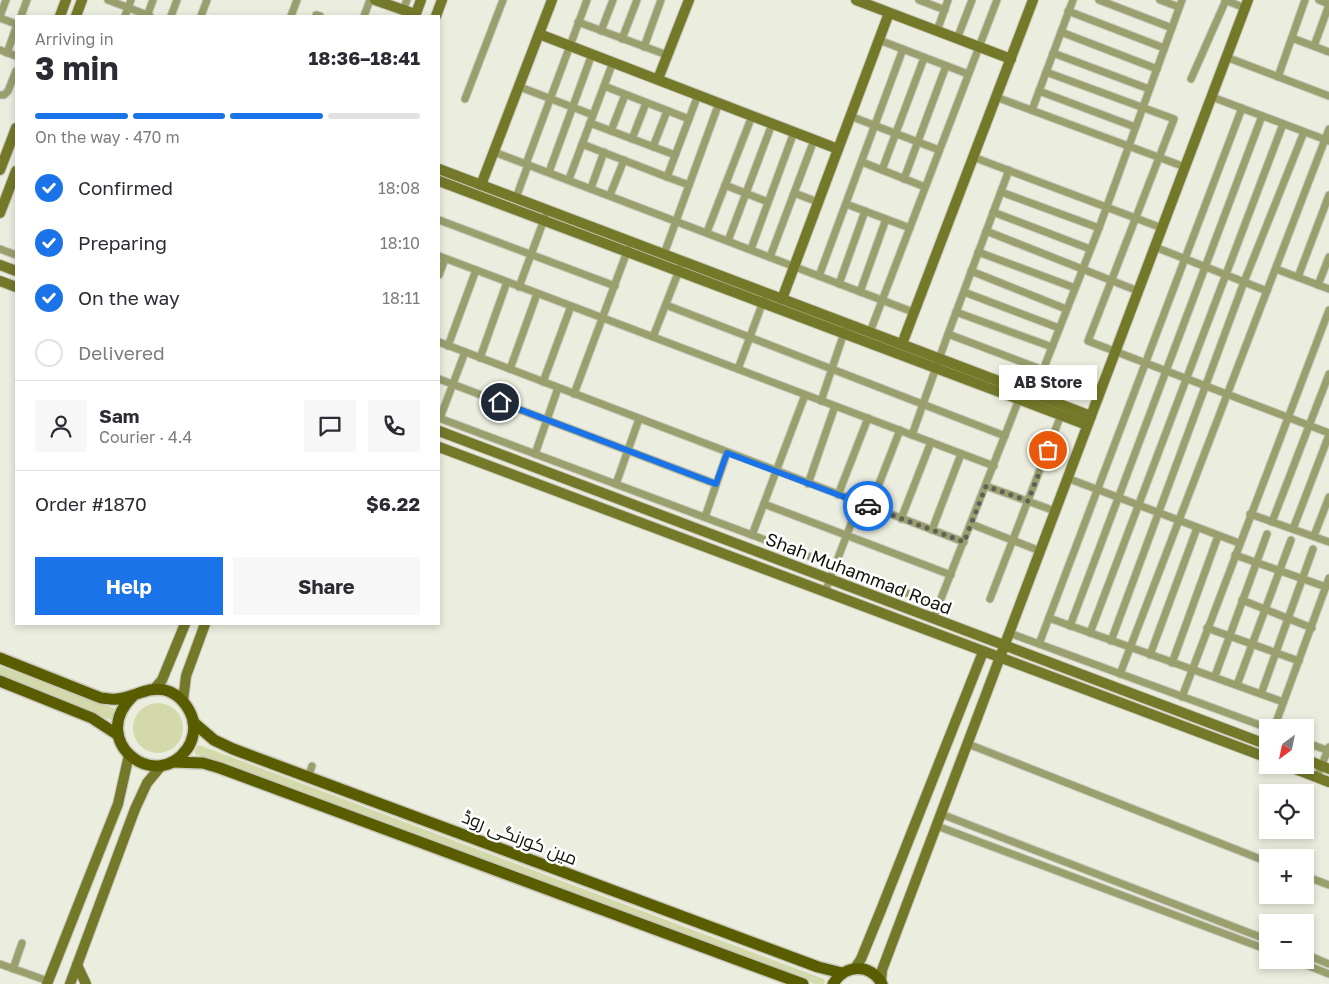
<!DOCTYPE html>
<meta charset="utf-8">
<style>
:root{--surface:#fff;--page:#f7f7f7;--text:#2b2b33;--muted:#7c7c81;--line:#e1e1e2;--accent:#1a73e8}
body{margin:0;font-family:"Golos Text",Cairo,sans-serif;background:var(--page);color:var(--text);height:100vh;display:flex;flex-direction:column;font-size:19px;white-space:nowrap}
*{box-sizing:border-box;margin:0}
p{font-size:16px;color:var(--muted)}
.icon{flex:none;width:28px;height:28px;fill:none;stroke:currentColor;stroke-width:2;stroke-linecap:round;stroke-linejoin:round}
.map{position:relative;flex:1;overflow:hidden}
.panel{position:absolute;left:15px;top:15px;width:425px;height:610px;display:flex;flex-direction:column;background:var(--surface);border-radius:0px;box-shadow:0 2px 8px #0003}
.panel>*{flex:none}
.needle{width:32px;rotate:213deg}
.buttons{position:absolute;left:1259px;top:719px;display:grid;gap:10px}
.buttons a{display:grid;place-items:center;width:55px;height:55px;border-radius:0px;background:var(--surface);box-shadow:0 2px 8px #0003;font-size:25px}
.pin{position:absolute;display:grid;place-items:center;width:42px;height:42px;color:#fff;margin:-21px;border:2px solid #fff;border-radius:50%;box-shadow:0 1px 5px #0007}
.courier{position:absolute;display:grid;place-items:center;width:50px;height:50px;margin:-25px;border:4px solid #1a73e8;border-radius:50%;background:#fff;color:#222;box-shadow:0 1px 6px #0007}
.bubble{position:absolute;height:35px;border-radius:0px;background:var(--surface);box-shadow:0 2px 8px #0003;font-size:16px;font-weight:700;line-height:35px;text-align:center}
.summary em{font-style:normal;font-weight:700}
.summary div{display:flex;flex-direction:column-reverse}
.summary{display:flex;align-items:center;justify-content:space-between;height:85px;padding:0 20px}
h1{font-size:32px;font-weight:700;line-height:38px}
.bar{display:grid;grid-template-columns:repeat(4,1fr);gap:8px 5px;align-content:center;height:60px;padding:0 20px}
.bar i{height:6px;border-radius:4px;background:var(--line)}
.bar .active{background:var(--accent)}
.bar p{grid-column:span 4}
.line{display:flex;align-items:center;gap:12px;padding:0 20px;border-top:1px solid var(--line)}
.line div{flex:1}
.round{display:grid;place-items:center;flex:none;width:52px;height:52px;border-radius:0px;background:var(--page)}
ol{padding:0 20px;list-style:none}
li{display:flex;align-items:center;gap:15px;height:55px}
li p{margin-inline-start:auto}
li .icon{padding:5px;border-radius:50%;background:var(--accent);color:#fff;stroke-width:4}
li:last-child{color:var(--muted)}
li i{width:28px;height:28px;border:2px solid var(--line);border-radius:50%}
.action{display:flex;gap:10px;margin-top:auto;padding:10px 20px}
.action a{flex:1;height:58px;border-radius:0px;background:var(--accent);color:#fff;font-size:20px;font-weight:700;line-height:58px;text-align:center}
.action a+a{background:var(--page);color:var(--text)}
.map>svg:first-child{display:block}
.green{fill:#d3d9aa}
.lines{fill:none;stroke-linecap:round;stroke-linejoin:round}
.street-casing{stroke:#c9cabd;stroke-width:9}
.secondary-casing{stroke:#c9cabd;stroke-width:12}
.primary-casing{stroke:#c9cabd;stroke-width:14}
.street{stroke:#9a9f6e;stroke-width:7}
.secondary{stroke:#747929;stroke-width:10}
.primary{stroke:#595d00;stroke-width:11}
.done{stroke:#5f6057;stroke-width:5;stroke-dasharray:0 9}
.route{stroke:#1a73e8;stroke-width:6}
.labels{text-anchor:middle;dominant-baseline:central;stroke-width:5;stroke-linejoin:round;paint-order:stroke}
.street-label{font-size:18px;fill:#14140f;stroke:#fff}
</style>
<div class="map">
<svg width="1329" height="984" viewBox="0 0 1329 984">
<rect width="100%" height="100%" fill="#ebedde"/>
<g class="green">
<path d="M0 666 116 709 111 720 0 677Z"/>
<circle cx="158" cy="728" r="25"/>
<path d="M199 745 824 979 825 981 824 984H815L195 754V750Z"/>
</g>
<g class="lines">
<defs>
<g id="street">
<path d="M108 0 150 16"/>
<path d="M919 0 945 10"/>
<path d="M1099 0 1172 28"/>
<path d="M1160 0 1179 7"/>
<path d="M1225 0 1245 8"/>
<path d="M1319 0 1329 4"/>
<path d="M403 10 407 0"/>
<path d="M1068 11 1164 48"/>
<path d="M316 15 320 16"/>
<path d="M0 16 6 0"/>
<path d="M21 16 27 0"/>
<path d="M125 16 131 0"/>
<path d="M147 16 153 0"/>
<path d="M171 16 177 0"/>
<path d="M201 16 207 0"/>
<path d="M291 16 297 0"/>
<path d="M364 16 370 0"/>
<path d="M0 18 16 24"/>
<path d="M578 22 667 55"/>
<path d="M601 31 613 0"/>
<path d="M937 31 948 0"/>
<path d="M1061 32 1157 69"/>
<path d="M1292 38 1329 52"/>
<path d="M622 39 637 0"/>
<path d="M957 39 972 0"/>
<path d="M879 40 968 74"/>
<path d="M1314 46 1329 5"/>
<path d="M644 47 661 0"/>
<path d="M0 50 16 56"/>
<path d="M7 53 16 28"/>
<path d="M1053 53 1149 89"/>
<path d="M1226 57 1329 96"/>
<path d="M1046 72 1174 119 1088 341 1329 433"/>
<path d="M1278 77 1305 0"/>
<path d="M1191 79 1226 0"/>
<path d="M604 86 689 119"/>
<path d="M520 87 593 115"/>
<path d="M1039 91 1135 127"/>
<path d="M0 95H4L8 91 16 71"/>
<path d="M996 97 1185 167"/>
<path d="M1212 97 1329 141"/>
<path d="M465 99 503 0"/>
<path d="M1032 110 1073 0"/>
<path d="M850 116 939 150"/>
<path d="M590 123 675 155"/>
<path d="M611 131 625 95"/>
<path d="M632 139 646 103"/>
<path d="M582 144 667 177 698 95"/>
<path d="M653 147 667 111"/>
<path d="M494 152 913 312"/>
<path d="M973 157 1162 228"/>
<path d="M862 162 925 187"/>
<path d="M526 164 587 0"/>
<path d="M882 170 924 58"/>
<path d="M549 172 592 54"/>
<path d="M667 177 689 185"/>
<path d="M569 179 613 62"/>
<path d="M904 179 946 66"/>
<path d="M725 185 768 202"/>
<path d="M591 188 604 152"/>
<path d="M1001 192 1099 228"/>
<path d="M794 193 818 202"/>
<path d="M610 195 624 160"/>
<path d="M516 198 528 165"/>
<path d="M846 204 910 228"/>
<path d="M993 212 1090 249"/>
<path d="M439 220 615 286"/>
<path d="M986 231 1138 291"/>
<path d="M707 232 752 116"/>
<path d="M728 241 772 124"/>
<path d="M1155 247 1267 291"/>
<path d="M0 249 16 255"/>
<path d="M751 249 794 132"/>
<path d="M978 252 1075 288"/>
<path d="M664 254 719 103"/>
<path d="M439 256 994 466"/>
<path d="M770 257 814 140"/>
<path d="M1276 269 1329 289"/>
<path d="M971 271 1066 309"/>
<path d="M439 275 445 259"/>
<path d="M819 276 903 49"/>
<path d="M1298 277 1329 195"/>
<path d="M839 284 865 211"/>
<path d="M1318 285 1329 257"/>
<path d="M519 287 545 217"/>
<path d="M860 292 886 219"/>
<path d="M964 292 1059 328"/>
<path d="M666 305 1005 436"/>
<path d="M956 312 1052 347"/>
<path d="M870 332 997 0"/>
<path d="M948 334 1043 370 1099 228 1182 0"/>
<path d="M653 337 680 268"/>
<path d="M439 342 964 542"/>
<path d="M448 346 476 270"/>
<path d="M480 358 507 282"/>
<path d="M510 369 537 294"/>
<path d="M738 369 764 299"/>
<path d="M1043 370 1099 394"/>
<path d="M439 379 716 484"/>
<path d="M543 382 571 306"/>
<path d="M574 394 628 249"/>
<path d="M821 401 845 330"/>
<path d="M439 418 939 605"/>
<path d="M440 418 465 352"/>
<path d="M912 435 948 334 1009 170"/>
<path d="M535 454 558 388"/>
<path d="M1067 478 1239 543"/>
<path d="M616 484 639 419"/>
<path d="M808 484 835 406"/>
<path d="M986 486 1055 511"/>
<path d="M838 495 868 418"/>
<path d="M764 504 951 575"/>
<path d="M870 507 900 430"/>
<path d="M1250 514 1329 542"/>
<path d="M705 517 727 453"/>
<path d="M901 519 931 442"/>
<path d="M1272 522 1329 374"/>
<path d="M971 524 1040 551"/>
<path d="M1293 529 1329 435"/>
<path d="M932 530 961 454"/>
<path d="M752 535 805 395"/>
<path d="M1314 536 1329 497"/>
<path d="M1235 555 1326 587"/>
<path d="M825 592 859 503"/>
<path d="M990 599 1061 415"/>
<path d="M1242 600 1312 628"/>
<path d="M1049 618 1283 702"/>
<path d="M933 619 1032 366"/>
<path d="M1070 626 1262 116"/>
<path d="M1207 628 1299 661"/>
<path d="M1009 633 1268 728"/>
<path d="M1090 633 1283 124"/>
<path d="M1111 641 1244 282 1304 132"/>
<path d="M1039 644 1242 108"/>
<path d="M1150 655 1197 528"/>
<path d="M1172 663 1218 536"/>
<path d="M1120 674 1329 129"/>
<path d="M1215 676 1267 534"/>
<path d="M1237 685 1291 540"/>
<path d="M1261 694 1313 549"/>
<path d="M1182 697 1329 310"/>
<path d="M1274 728 1329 578"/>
<path d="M1305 742 1329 751"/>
<path d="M968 744 1268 862"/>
<path d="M308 777 312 766"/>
<path d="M1317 777 1329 747"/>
<path d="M941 814 1268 940"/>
<path d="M937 826 1268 950"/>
<path d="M1305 876 1329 885"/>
<path d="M1305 954 1329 964"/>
<path d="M1294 960 1329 974"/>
<path d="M0 964 48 981"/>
<path d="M13 969 22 943"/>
</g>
<g id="secondary">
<path d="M375 0 415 14"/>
<path d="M856 0 1011 59"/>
<path d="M60 16 66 0"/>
<path d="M76 16 82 0"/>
<path d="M415 16 421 0"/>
<path d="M436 16 442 0"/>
<path d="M539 34 838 149"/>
<path d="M658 79 689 0"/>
<path d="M439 169 1091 416"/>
<path d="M0 170 16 128"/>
<path d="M439 181 1087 425"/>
<path d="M481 185 552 0"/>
<path d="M0 213 16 171"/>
<path d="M0 265 16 271"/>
<path d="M0 281 16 287"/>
<path d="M782 299 889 13"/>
<path d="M902 344 1033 0"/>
<path d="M439 431 1268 745"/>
<path d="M439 447 1268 758"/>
<path d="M154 689 162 680 185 624"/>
<path d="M183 701 186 676 205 624"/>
<path d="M1305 759 1329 769"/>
<path d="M1285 765 1329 782"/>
<path d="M77 965 86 984"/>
<path d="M855 968 861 959 881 910 983 652"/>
<path d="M881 982 882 970 1248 0"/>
<path d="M47 984 118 804 129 755"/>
<path d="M70 984 135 809 147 783 162 765"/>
</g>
<g id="primary">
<path d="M0 658 101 698C106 698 112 700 117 699 133 698 148 686 165 690 179 694 189 706 193 720 195 729 193 741 187 749 155 794 87 740 133 696"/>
<path d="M0 681 92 718 118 735"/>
<path d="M193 722 214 740 233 749 818 967 842 973"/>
<path d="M173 762 203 763 220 768 803 984"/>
<path d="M833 984C845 964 870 963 882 984"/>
</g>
</defs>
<use href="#street" class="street-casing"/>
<use href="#secondary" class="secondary-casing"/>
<use href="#primary" class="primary-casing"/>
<use href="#street" class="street"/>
<use href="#secondary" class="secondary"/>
<use href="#primary" class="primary"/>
</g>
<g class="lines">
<path class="done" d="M868 506 964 542 986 486 1028 501 1048 450"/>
<path class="route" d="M500 402 716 484 727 453 868 506"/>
</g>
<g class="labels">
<g class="street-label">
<text transform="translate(859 573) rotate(21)">Shah Muhammad Road</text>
<text transform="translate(520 837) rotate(21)">مین کورنگی روڈ</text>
</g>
</g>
</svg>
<div class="buttons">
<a><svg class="needle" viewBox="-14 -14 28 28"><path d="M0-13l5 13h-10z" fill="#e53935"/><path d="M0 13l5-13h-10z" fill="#7c7c81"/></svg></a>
<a><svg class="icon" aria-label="locate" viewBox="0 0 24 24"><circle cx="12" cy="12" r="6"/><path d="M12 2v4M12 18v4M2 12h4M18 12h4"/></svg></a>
<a>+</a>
<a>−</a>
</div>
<div class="pin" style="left:1048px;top:450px;background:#ea580c"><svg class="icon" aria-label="bag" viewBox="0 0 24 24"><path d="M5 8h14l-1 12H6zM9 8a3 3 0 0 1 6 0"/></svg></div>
<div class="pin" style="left:500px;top:402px;background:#1f2937"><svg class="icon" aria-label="home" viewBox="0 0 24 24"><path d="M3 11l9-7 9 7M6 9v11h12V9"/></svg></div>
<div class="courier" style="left:868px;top:506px"><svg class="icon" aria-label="car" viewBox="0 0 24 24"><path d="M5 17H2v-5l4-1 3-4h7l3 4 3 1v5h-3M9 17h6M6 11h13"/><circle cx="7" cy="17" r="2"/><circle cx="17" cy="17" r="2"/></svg></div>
<div class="bubble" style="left:999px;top:365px;width:98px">AB Store</div>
<section class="panel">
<div class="summary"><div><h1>3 min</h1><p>Arriving in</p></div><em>18:36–18:41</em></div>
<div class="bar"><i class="active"></i><i class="active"></i><i class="active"></i><i></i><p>On the way · 470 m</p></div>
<ol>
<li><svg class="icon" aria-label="check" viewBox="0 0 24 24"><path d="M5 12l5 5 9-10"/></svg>Confirmed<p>18:08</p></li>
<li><svg class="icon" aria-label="check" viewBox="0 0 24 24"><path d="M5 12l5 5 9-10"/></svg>Preparing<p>18:10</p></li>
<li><svg class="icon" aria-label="check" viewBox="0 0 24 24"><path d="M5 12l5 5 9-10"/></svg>On the way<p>18:11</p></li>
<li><i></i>Delivered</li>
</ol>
<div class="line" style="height:90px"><a class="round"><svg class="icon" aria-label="person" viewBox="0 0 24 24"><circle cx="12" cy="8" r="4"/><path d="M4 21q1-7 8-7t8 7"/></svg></a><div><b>Sam</b><p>Courier · 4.4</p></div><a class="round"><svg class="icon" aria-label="chat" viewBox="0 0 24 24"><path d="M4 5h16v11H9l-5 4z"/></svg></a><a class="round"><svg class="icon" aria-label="phone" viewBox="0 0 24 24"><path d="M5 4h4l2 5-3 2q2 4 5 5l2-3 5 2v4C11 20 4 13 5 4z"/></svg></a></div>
<div class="line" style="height:65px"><div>Order #1870</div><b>$6.22</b></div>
<div class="action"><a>Help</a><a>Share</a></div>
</section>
</div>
